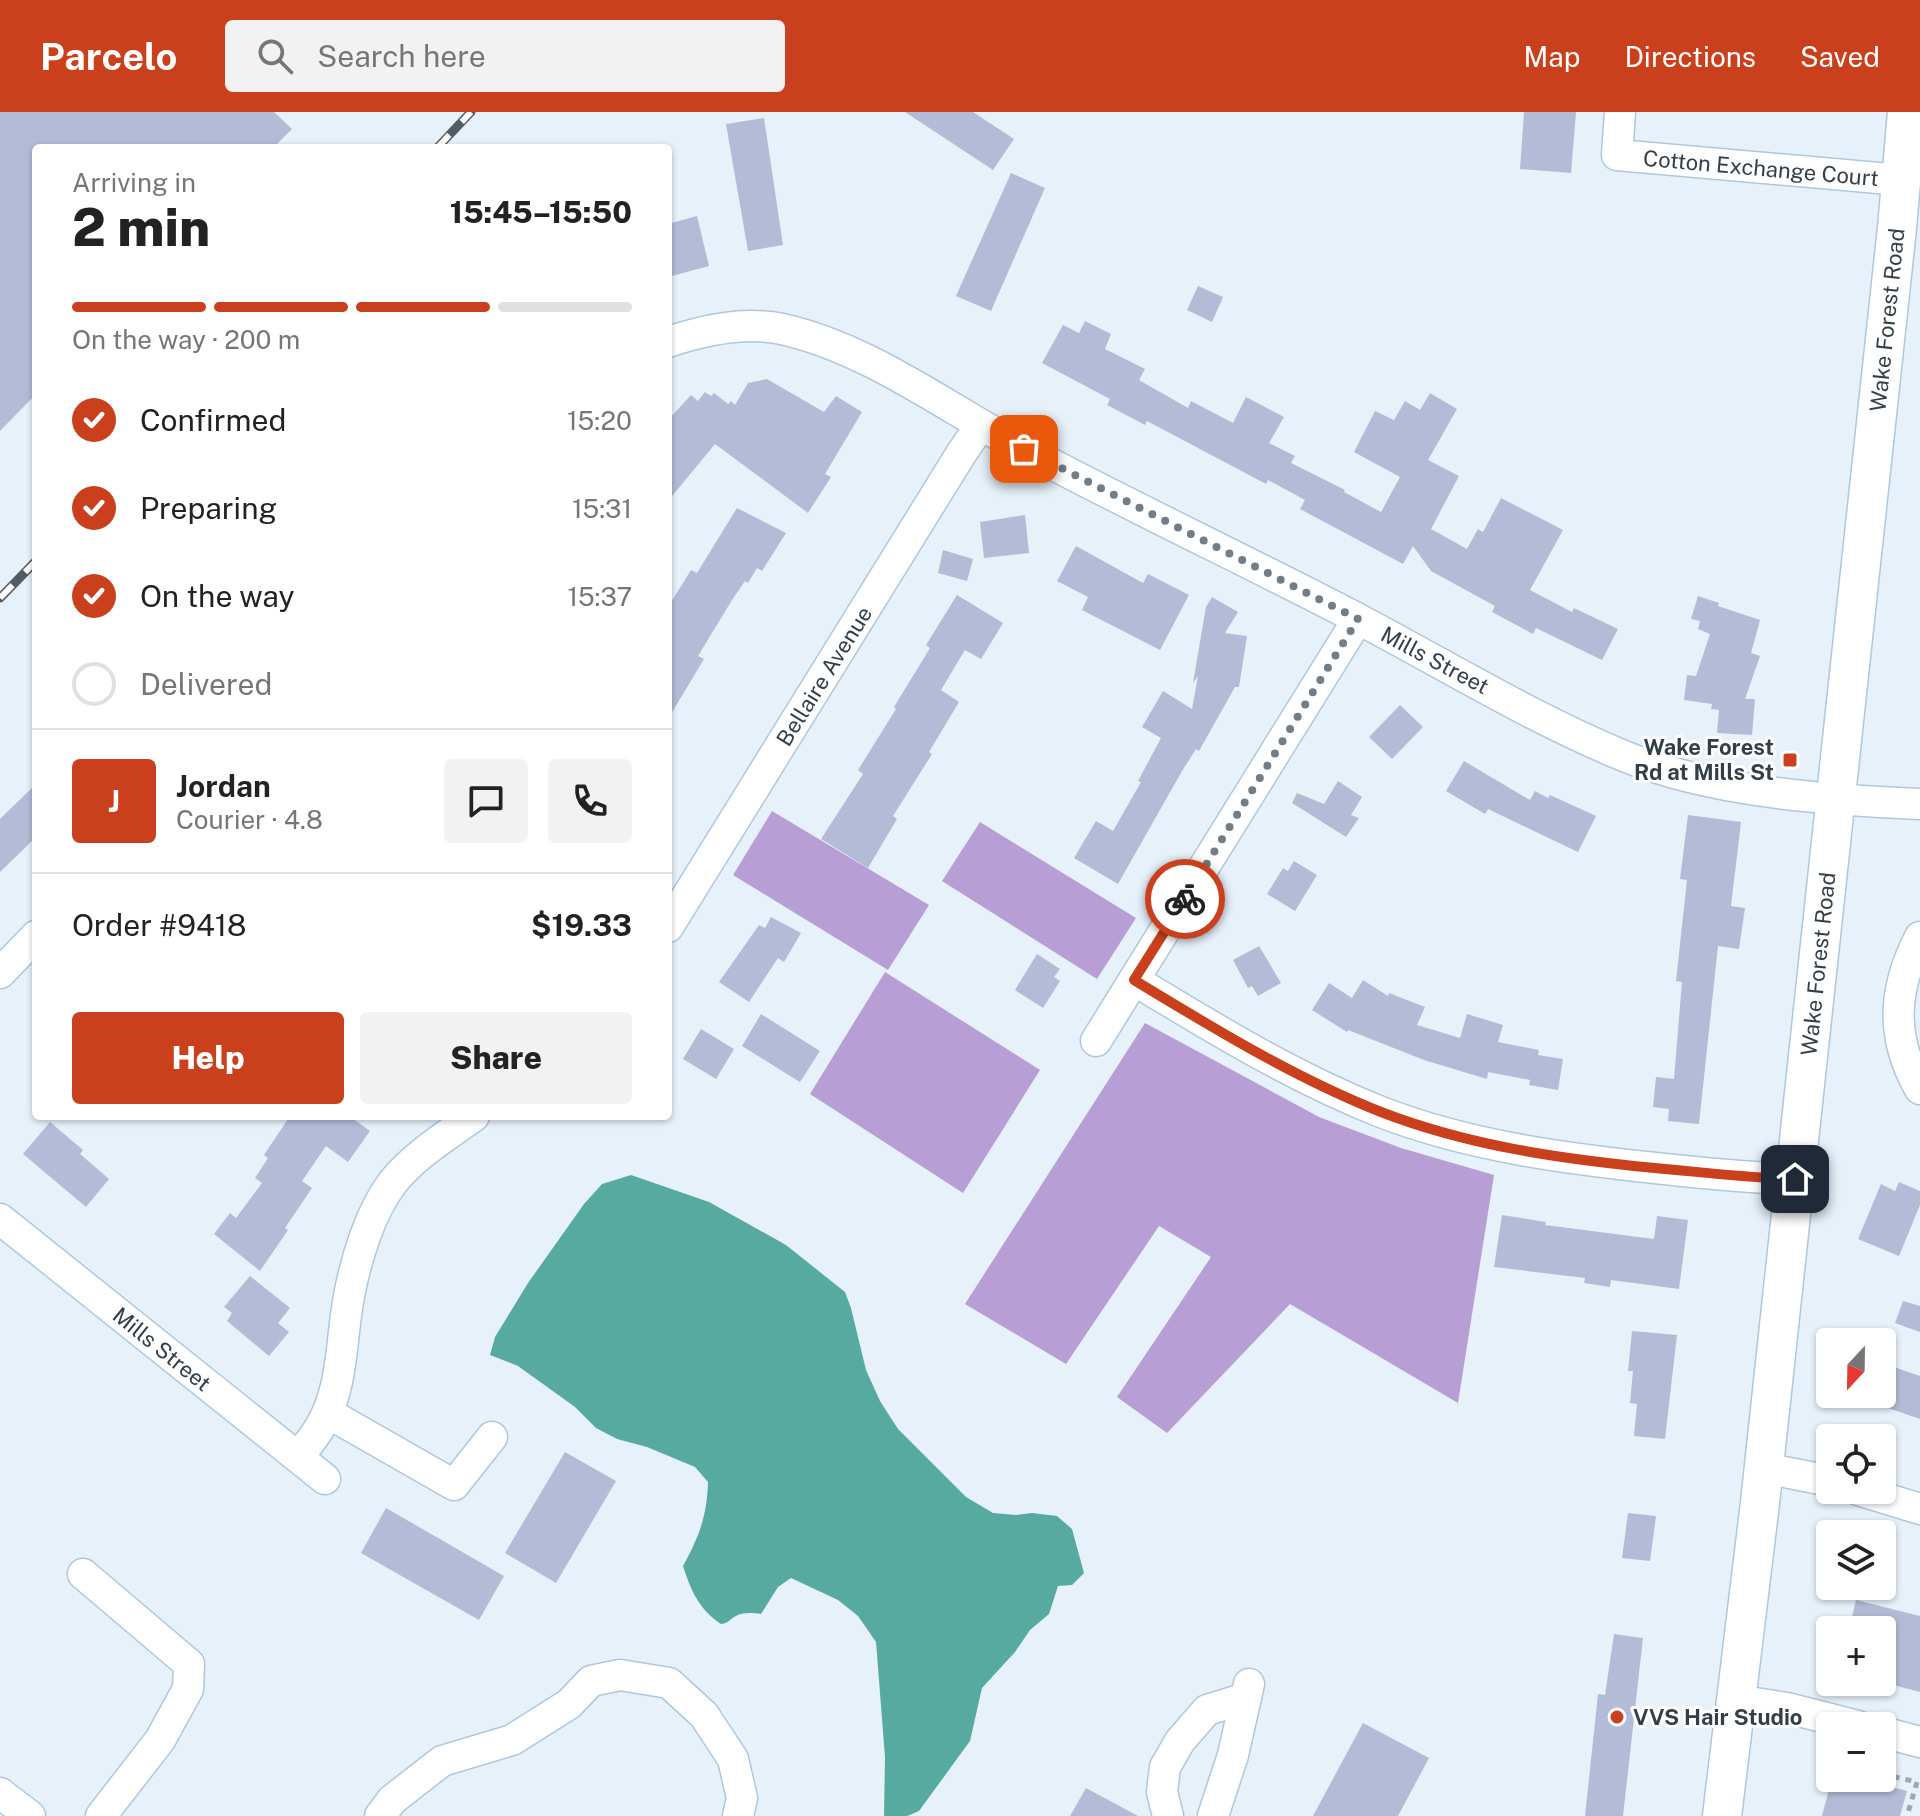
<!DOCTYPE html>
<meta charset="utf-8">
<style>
:root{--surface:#fff;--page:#f2f2f2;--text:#222;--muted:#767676;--line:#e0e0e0;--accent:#ca401d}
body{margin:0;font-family:"Public Sans",sans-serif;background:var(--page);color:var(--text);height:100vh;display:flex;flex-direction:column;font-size:30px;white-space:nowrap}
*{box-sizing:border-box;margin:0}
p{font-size:26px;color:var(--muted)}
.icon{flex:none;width:44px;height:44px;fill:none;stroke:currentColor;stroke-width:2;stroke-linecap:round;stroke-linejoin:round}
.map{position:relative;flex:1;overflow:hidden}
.panel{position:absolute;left:32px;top:32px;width:640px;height:976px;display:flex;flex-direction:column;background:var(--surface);border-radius:8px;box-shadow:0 2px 6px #0004}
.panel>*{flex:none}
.needle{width:52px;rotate:202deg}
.fabs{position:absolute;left:1816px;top:1216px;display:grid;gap:16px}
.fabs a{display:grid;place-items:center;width:80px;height:80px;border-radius:8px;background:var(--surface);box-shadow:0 2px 6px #0004;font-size:40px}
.pin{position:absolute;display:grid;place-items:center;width:68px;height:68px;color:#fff;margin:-34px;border-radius:16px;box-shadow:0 4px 12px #0006}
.courier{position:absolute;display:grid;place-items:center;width:80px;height:80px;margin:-40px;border:6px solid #ca401d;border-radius:50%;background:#fff;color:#222;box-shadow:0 2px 10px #0007}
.summary em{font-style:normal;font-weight:800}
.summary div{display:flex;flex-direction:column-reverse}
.summary{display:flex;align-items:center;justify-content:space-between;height:136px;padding:0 40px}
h1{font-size:52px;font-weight:800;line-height:60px}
.bar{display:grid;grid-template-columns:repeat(4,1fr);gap:12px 8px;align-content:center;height:96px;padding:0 40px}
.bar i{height:10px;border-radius:6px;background:var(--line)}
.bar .on{background:var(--accent)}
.bar p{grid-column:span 4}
.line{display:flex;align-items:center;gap:20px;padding:0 40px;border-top:2px solid var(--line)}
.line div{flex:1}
.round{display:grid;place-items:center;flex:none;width:84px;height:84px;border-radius:8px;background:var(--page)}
ol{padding:0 40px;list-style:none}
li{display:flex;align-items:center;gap:24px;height:88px}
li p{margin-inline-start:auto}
li .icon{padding:8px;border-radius:50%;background:var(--accent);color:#fff;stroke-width:4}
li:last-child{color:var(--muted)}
li i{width:44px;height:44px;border:4px solid var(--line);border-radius:50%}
.button{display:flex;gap:16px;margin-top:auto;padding:16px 40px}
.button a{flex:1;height:92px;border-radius:8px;background:var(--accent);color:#fff;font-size:32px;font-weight:800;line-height:92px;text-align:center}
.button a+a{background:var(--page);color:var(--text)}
header{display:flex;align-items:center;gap:48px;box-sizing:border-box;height:112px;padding:0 40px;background:var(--accent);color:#fff}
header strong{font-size:38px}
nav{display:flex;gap:44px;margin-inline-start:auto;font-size:28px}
.search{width:560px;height:72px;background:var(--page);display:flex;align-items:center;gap:20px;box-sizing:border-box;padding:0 28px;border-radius:8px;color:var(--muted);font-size:30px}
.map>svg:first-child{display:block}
.forest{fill:#b79ed4}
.water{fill:#57aaa0}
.building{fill:#b4bbd7}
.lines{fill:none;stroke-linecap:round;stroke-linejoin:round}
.minor-casing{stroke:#afc7dd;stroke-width:33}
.major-casing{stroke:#afc7dd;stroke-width:41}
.path{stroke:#9ea8b1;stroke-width:5;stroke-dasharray:6 6;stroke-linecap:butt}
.minor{stroke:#fff;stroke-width:30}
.major{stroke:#fff;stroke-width:38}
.rail-casing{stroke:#525c65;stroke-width:9}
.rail{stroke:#fdfdfd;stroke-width:6;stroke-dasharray:18;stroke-linecap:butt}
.done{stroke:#737d86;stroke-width:8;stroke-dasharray:0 14.4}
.route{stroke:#ca401d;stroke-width:10}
.poi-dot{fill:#ca401d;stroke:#fdfdfd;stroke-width:3}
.labels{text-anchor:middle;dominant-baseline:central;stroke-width:6;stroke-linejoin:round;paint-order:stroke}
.street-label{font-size:22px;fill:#343e47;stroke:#fdfdfd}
.poi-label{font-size:22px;font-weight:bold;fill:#343e47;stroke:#fdfdfd;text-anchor:end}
</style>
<header>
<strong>Parcelo</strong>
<div class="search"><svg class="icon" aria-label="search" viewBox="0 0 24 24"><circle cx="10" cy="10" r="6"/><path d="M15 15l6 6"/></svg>Search here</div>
<nav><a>Map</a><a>Directions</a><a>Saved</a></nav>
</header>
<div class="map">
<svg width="1920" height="1704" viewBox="0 0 1920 1704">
<rect width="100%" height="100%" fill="#e7f1fa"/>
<g class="forest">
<path d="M772 699 929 793 888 858 733 763Z"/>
<path d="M980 710 1136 806 1097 867 942 769Z"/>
<path d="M885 860 1040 958 963 1081 810 982Z"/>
<path d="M1145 911 1319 1005 1401 1036 1494 1063 1458 1291 1290 1192 1167 1321 1117 1285 1211 1145 1159 1114 1066 1252 965 1192Z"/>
</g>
<path class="water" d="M631 1063 709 1090 786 1133 845 1180 851 1196 866 1258 880 1289 898 1317 966 1385 993 1401 1016 1403 1032 1401 1057 1404 1072 1417 1084 1461 1072 1473 1058 1474 1049 1502 1030 1518 1015 1540 982 1576 970 1629 919 1699 907 1704H884L885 1645 876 1530 858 1504 838 1488 791 1466 778 1475 761 1502C753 1501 743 1500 736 1504 729 1507 730 1511 721 1512 699 1497 691 1479 683 1454 699 1425 707 1404 708 1370L695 1355 647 1335 617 1327 596 1316 575 1295 518 1254 490 1243 495 1225 528 1171 584 1092 602 1072Z"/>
<g class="building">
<path d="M0 0H274L292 17 273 36H36V282L0 319Z"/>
<path d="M905 0H973L1014 27 993 58Z"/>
<path d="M1524 0H1576L1571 61 1520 57Z"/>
<path d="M764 6 783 133 748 139 726 12Z"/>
<path d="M1011 61 1045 76 991 199 956 184Z"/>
<path d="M697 104 709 154 668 165V112Z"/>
<path d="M1198 174 1223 185 1212 210 1187 198Z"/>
<path d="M1085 209 1111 222 1105 237 1145 257 1139 268 1188 296 1191 289 1233 311 1246 285 1284 305 1269 331 1295 344 1291 351 1345 378 1344 380 1381 400 1400 365 1354 340 1375 299 1394 308 1405 289 1420 298 1430 281 1457 297 1428 348 1459 364 1431 417 1467 437 1478 417 1483 420 1501 386 1563 418 1530 478 1572 500 1574 496 1618 517 1602 548 1536 516 1533 522 1492 500 1495 494 1431 459 1413 434 1403 452 1300 397 1305 388 1268 368 1266 372 1147 309 1145 313 1107 293 1110 287 1042 251 1063 213 1079 221Z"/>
<path d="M767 267 824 300 836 284 862 300 825 362 831 365 808 401 715 332 668 389V308L691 283 698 289 705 280 711 284 714 281 728 292 731 289 735 293 748 271Z"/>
<path d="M737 396 786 421 762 459 757 456 748 471 745 469 732 488 698 544 704 547 668 607V495L691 458 697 461Z"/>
<path d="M1025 403 1029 441 984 446 980 410Z"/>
<path d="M1076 434 1143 471 1148 462 1189 483 1160 538 1082 498 1088 485 1057 469Z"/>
<path d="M943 438 973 447 967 469 938 461Z"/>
<path d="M957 483 1003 511 981 547 965 538 941 578 959 590 929 640 932 642 893 704 897 707 868 756 821 727 863 662 858 658 896 597 894 595 930 536 926 533Z"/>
<path d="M1698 484 1719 491 1718 494 1760 508 1751 541 1760 544 1745 587H1755L1752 623 1717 621 1719 598 1711 597 1712 592 1684 588 1687 563 1696 564 1710 522 1698 517 1700 509 1691 507Z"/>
<path d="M1212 485 1238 500 1225 521 1247 524 1239 575H1235L1199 639 1196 637 1182 659 1118 772 1074 746 1096 709 1113 719 1141 670 1138 669 1161 626 1142 615 1163 579 1192 597 1198 564 1193 571 1206 495Z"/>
<path d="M1400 593 1423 615 1392 647 1369 625Z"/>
<path d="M1464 649 1530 688 1535 679 1548 686 1550 683 1596 704 1578 740 1488 697 1485 702 1446 679Z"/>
<path d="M1338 669 1362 685 1351 703 1359 706 1346 725 1292 691 1297 681 1324 692Z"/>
<path d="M36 672V725L0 760V707Z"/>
<path d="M1688 703 1741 710 1731 794 1745 796 1739 837 1718 834 1699 1012 1668 1009 1669 997 1653 995 1656 965 1674 967 1682 870 1676 869 1687 768 1680 767Z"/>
<path d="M1294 749 1317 763 1295 799 1267 782 1283 756 1288 759Z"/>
<path d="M771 805 801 821 784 850 778 846 749 890 719 870 759 813 765 816Z"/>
<path d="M1259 834 1281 871 1258 884 1252 874 1248 876 1233 848Z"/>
<path d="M1037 842 1060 857 1054 865 1060 869 1043 896 1015 878Z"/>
<path d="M1363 868 1388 884 1389 881 1425 895 1417 913 1460 926 1467 902 1503 913 1498 930 1539 938 1538 943 1563 947 1558 978 1529 973 1530 968 1488 960 1487 967 1424 948 1348 918 1347 920 1312 898 1329 871 1352 886Z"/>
<path d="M761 902 820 939 800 970 742 934Z"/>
<path d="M701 917 734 937 716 967 683 947Z"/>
<path d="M290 1004H349L370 1019 348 1050 326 1034 302 1069 312 1076 285 1116 288 1118 260 1159 214 1122 230 1101 236 1106 262 1071 255 1066 268 1046 264 1043Z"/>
<path d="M50 1010 83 1038 80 1042 109 1067 86 1095 23 1042Z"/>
<path d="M1899 1070 1920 1079V1093L1899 1144 1858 1127 1881 1072 1895 1079Z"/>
<path d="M1502 1103 1546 1110 1545 1113 1654 1127 1657 1104 1688 1108 1679 1177 1611 1168 1610 1175 1584 1171 1585 1166 1494 1155Z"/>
<path d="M250 1164 290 1196 278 1211 289 1220 269 1244 227 1209 232 1201 224 1195Z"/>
<path d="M1903 1189 1920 1194V1220L1895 1211Z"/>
<path d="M1632 1219 1677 1223 1665 1327 1634 1324 1637 1292 1630 1291 1633 1259H1628Z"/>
<path d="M1882 1251 1920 1264V1307L1882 1294Z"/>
<path d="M565 1340 616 1369 556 1471 505 1441Z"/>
<path d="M386 1396 504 1464 479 1508 361 1441Z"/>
<path d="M1628 1401 1656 1404 1650 1449 1622 1446Z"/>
<path d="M1856 1488 1920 1504V1580L1882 1570V1518H1849Z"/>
<path d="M1614 1522 1643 1526 1623 1704H1585L1598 1582 1605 1583Z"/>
<path d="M1363 1611 1429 1646 1398 1704H1313Z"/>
<path d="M1832 1666H1858L1907 1679 1900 1704H1822Z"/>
<path d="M1086 1676 1138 1704H1070Z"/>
</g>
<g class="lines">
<defs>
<g id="minor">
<path d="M1620 0 1617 43 1901 68"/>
<path d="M668 230C704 218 744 209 782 217 871 237 948 297 1027 339 1138 398 1251 451 1362 509 1449 555 1534 607 1624 644 1711 680 1826 688 1920 692"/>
<path d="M668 815 961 342 980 314"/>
<path d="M1920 825C1893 877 1890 925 1920 977"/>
<path d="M0 861 36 824"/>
<path d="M1134 868C1213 916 1295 966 1381 1000 1469 1034 1562 1046 1655 1056 1701 1061 1748 1066 1795 1067"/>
<path d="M1096 929 1358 507"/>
<path d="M0 1107 325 1367"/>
<path d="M328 1301 454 1373 492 1325"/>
<path d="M298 1345C311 1329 323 1314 330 1294 343 1259 342 1221 349 1184 356 1147 370 1100 393 1070 415 1043 446 1024 474 1004"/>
<path d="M1764 1356 1830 1369"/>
<path d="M1858 1378 1920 1397"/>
<path d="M83 1462 189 1552 188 1577 160 1628 101 1704"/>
<path d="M1736 1588 1787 1596 1858 1614"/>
<path d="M1882 1620 1920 1630"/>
<path d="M0 1681 30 1704"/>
<path d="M380 1704 392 1688 442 1649 512 1628 569 1592 591 1569 620 1563 669 1571 704 1603 733 1647 742 1686 738 1704"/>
<path d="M1168 1704 1162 1680 1165 1655 1180 1629 1207 1598 1246 1586"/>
<path d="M1213 1704 1233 1643 1249 1572"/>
</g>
<path id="major" d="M1722 1704 1760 1391 1897 116 1907 0"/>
</defs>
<use href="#minor" class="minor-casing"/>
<use href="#major" class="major-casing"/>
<path class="path" d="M1882 1662 1917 1670 1907 1704"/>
<use href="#minor" class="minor"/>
<use href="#major" class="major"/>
<defs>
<g id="rail">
<path d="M437 36 471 0"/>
<path d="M0 486 36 449"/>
</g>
</defs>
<use href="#rail" class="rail-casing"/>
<use href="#rail" class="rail"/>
</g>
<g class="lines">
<path class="done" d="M1024 337 1358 507 1185 787"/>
<path class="route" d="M1185 787 1134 868C1213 916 1295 966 1381 1000 1469 1034 1562 1047 1655 1056 1701 1060 1748 1066 1795 1067"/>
</g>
<g class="poi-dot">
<rect x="1782" y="640" width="16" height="16" rx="4"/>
<circle cx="1617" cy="1605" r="8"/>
</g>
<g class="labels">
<g class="street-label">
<text transform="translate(1761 56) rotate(5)">Cotton Exchange Court</text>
<text transform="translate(1887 208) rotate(-84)">Wake Forest Road</text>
<text transform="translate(1435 548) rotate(28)">Mills Street</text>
<text transform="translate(824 564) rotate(-58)">Bellaire Avenue</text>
<text transform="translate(1818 852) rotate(-84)">Wake Forest Road</text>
<text transform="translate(162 1237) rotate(39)">Mills Street</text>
</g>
<g class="poi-label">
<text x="1774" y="635">Wake Forest<tspan x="1774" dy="25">Rd at Mills St</tspan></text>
<text x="1633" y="1605" text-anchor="start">VVS Hair Studio</text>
</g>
</g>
</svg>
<div class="fabs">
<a><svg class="needle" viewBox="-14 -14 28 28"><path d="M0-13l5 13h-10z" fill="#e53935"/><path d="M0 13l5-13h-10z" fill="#767676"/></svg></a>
<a><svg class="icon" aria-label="locate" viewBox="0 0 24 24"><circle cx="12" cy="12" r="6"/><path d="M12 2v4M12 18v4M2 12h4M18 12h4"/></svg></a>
<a><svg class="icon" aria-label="layers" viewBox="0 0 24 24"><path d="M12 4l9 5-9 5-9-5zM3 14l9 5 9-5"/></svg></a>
<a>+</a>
<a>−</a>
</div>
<div class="pin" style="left:1024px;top:337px;background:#ea580c"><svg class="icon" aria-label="bag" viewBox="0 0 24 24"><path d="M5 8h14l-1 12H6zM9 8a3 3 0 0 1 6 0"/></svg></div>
<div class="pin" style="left:1795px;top:1067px;background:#1f2937"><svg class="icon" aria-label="home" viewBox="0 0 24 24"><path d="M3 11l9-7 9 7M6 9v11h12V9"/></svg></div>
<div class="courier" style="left:1185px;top:787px"><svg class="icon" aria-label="bike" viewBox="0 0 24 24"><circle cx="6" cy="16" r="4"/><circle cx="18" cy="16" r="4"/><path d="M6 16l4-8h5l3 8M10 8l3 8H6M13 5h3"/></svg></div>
<section class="panel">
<div class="summary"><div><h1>2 min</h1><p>Arriving in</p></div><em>15:45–15:50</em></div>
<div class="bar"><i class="on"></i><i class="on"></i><i class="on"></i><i></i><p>On the way · 200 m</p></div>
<ol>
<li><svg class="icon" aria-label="check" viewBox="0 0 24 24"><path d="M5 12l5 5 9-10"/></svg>Confirmed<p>15:20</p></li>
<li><svg class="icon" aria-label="check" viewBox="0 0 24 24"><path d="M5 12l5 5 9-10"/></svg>Preparing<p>15:31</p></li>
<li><svg class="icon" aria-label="check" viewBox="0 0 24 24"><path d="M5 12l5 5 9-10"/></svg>On the way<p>15:37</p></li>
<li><i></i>Delivered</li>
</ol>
<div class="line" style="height:144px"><b class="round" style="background:var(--accent);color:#fff">J</b><div><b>Jordan</b><p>Courier · 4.8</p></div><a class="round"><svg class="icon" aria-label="chat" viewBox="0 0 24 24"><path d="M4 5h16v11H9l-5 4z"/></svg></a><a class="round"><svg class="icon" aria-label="phone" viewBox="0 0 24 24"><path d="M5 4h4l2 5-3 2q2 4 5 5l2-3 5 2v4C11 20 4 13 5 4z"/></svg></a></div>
<div class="line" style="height:104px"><div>Order #9418</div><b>$19.33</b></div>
<div class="button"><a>Help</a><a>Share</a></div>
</section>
</div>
